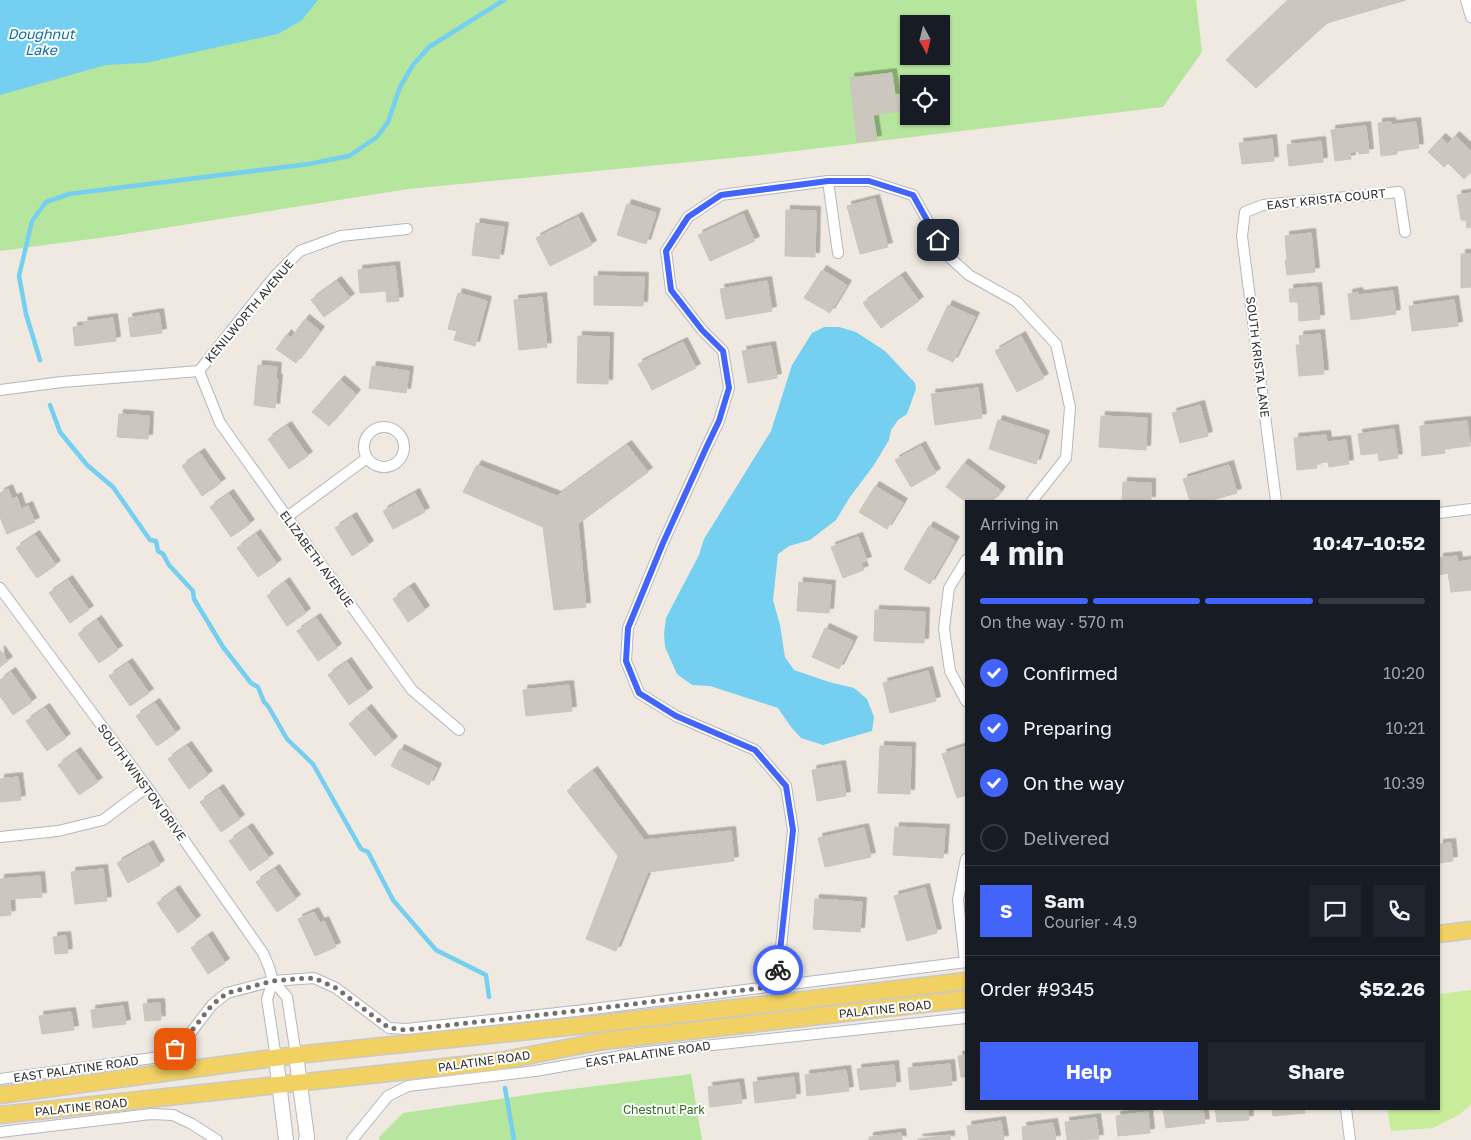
<!DOCTYPE html>
<meta charset="utf-8">
<style>
:root{--surface:#171b24;--page:#20242c;--text:#f1f3f6;--muted:#9ea1a6;--line:#363941;--accent:#4264fb}
body{margin:0;font-family:"Golos Text",sans-serif;background:var(--page);color:var(--text);height:100vh;display:flex;flex-direction:column;font-size:19px;white-space:nowrap}
*{box-sizing:border-box;margin:0}
p{font-size:16px;color:var(--muted)}
.icon{flex:none;width:28px;height:28px;fill:none;stroke:currentColor;stroke-width:2;stroke-linecap:round;stroke-linejoin:round}
.map{position:relative;flex:1;overflow:hidden}
.panel{position:absolute;left:965px;top:500px;width:475px;height:610px;display:flex;flex-direction:column;background:var(--surface);border-radius:0px;box-shadow:0 1px 4px #0004}
.panel>*{flex:none}
.needle{width:32px;rotate:173deg}
.fabs{position:absolute;left:900px;top:15px;display:grid;gap:10px}
.fabs a{display:grid;place-items:center;width:50px;height:50px;border-radius:0px;background:var(--surface);box-shadow:0 1px 4px #0004;font-size:25px}
.pin{position:absolute;display:grid;place-items:center;width:42px;height:42px;color:#fff;margin:-21px;border-radius:10px;box-shadow:0 2px 8px #0006}
.courier{position:absolute;display:grid;place-items:center;width:50px;height:50px;margin:-25px;border:4px solid #4264fb;border-radius:50%;background:#fff;color:#222;box-shadow:0 1px 6px #0007}
.headline em{font-style:normal;font-weight:700}
.headline div{display:flex;flex-direction:column-reverse}
.headline{display:flex;align-items:center;justify-content:space-between;height:85px;padding:0 15px}
h1{font-size:32px;font-weight:700;line-height:38px}
.bar{display:grid;grid-template-columns:repeat(4,1fr);gap:8px 5px;align-content:center;height:60px;padding:0 15px}
.bar i{height:6px;border-radius:4px;background:var(--line)}
.bar .on{background:var(--accent)}
.bar p{grid-column:span 4}
.line{display:flex;align-items:center;gap:12px;padding:0 15px;border-top:1px solid var(--line)}
.line div{flex:1}
.round{display:grid;place-items:center;flex:none;width:52px;height:52px;border-radius:0px;background:var(--page)}
ol{padding:0 15px;list-style:none}
li{display:flex;align-items:center;gap:15px;height:55px}
li p{margin-inline-start:auto}
li .icon{padding:5px;border-radius:50%;background:var(--accent);color:#fff;stroke-width:4}
li:last-child{color:var(--muted)}
li i{width:28px;height:28px;border:2px solid var(--line);border-radius:50%}
.primary-button{display:flex;gap:10px;margin-top:auto;padding:10px 15px}
.primary-button a{flex:1;height:58px;border-radius:0px;background:var(--accent);color:#fff;font-size:20px;font-weight:700;line-height:58px;text-align:center}
.primary-button a+a{background:var(--page);color:var(--text)}
.map>svg:first-child{display:block}
.green{fill:#b6e59e;fill-rule:evenodd}
.pitch{fill:#c9ec9a}
.water{fill:#75cff0}
.lines{fill:none;stroke-linecap:round;stroke-linejoin:round}
.stream{stroke:#75cff0;stroke-width:4.5}
.building{fill:#cbc7bf;stroke:#cbc5ba;filter:url(#shadow)}
.minor-casing{stroke:#b4b7c1;stroke-width:12}
.tertiary-casing{stroke:#b4b7c1;stroke-width:16}
.primary-casing{stroke:#c9c9c9;stroke-width:19}
.minor{stroke:#fff;stroke-width:10}
.tertiary{stroke:#fff;stroke-width:14}
.primary{stroke:#f2d163;stroke-width:16}
.done{stroke:#726f6d;stroke-width:5;stroke-dasharray:0 9}
.route{stroke:#4264fb;stroke-width:6}
.labels{text-anchor:middle;dominant-baseline:central;stroke-width:4;stroke-linejoin:round;paint-order:stroke}
.street-label{font-size:12px;fill:#2e2e2e;stroke:#fff}
.park-label{font-size:12px;fill:#2c6e1b;stroke:#fff}
.water-label{font-size:14px;font-style:italic;fill:#0d6fa3;stroke:#fff}
</style>
<div class="map">
<svg width="1471" height="1140" viewBox="0 0 1471 1140">
<defs>
<filter id="shadow"><feDropShadow dx="4.5" dy="-4.5" stdDeviation="0" flood-color="#0004"/></filter>
</defs>
<rect width="100%" height="100%" fill="#efe9e1"/>
<g class="green">
<path d="M0 0H1196L1202 52 1163 107 762 155 408 189 114 236 0 251ZM909 24H941V56H909ZM909 84H941V116H909Z"/>
<path d="M691 1074 702 1140H380L379 1137 403 1113 540 1093Z"/>
</g>
<path class="pitch" d="M1471 990V1104L1459 1115 1433 1128 1391 1131 1387 1109H1439V994Z"/>
<g class="water">
<path d="M0 0H318L302 20 278 34 145 63 106 65 0 95Z"/>
<path d="M824 327H839L856 332 885 351 915 383 916 389 907 414 898 420 891 430 889 440 874 465 850 497 836 520 810 540 789 546 778 554 773 600 780 625 785 657 794 670 829 682 854 688 867 699 874 717 872 731 823 745 801 738 791 727 778 708 710 686 692 685 677 674 665 647 664 634 666 618 699 555 704 539 771 431 792 365 812 333Z"/>
</g>
<g class="lines">
<g class="stream">
<path d="M40 360 26 314 19 276 32 221 46 202 69 194 309 164 349 156 377 137 388 122 400 87 413 65 429 47 504 0"/>
<path d="M50 405 60 432 87 465 113 487 150 540 156 541 158 551 163 554 169 565 193 591 194 599 223 647 251 683 258 687 264 702 268 706 287 739 313 764 361 849 368 852 393 900 436 950 486 975 489 997"/>
<path d="M505 1088 514 1140"/>
</g>
</g>
<g class="building">
<path d="M1288 0H1406L1327 23 1256 88 1226 60Z"/>
<path d="M892 73 895 95 909 93V110L873 115 877 140 857 142 850 78Z"/>
<path d="M1391 122V125L1416 122 1419 148 1397 151V154L1381 156 1378 123Z"/>
<path d="M1366 126 1369 153 1359 154 1358 151 1350 152 1351 159 1335 161 1331 130Z"/>
<path d="M1455 136 1471 151V172L1464 179 1448 163 1444 167 1428 152 1441 138 1448 144Z"/>
<path d="M1272 139 1274 161 1242 164 1239 143Z"/>
<path d="M1321 141 1323 162 1289 166 1287 145Z"/>
<path d="M1471 193V227L1467 228 1466 220H1461L1457 195Z"/>
<path d="M875 199 888 247 860 254 847 206Z"/>
<path d="M627 204 656 213 646 244 617 235Z"/>
<path d="M786 210 816 211 815 257 785 256Z"/>
<path d="M743 214 755 241 710 261 698 235Z"/>
<path d="M578 217 592 245 550 266 536 238Z"/>
<path d="M476 223 504 227 499 259 472 255Z"/>
<path d="M1311 233 1315 272 1287 275 1285 260H1287L1285 236Z"/>
<path d="M1461 254H1471V287L1461 288Z"/>
<path d="M395 266 399 301 387 302 386 291 360 293 358 270Z"/>
<path d="M822 270 847 285 830 313 804 298Z"/>
<path d="M594 276 644 277 643 306 594 305Z"/>
<path d="M901 276 919 301 881 328 863 303Z"/>
<path d="M337 281 350 298 324 317 311 300Z"/>
<path d="M767 281 772 311 726 319 720 289Z"/>
<path d="M1317 287 1320 319 1299 321 1298 302H1290L1289 289Z"/>
<path d="M1393 291 1396 314 1351 320 1348 294 1358 292 1359 295Z"/>
<path d="M458 293 487 301 475 346 454 340 457 331 448 329Z"/>
<path d="M542 297 547 347 519 350 514 300Z"/>
<path d="M1454 300 1458 326 1412 331 1409 306Z"/>
<path d="M948 305 975 317 953 362 927 350Z"/>
<path d="M159 313 162 333 131 337 128 318Z"/>
<path d="M113 318 116 341 75 346 73 327 84 326 83 322Z"/>
<path d="M305 319 320 331 296 363 276 349 287 334 291 338Z"/>
<path d="M1320 334 1324 374 1299 376 1296 345H1300L1299 336Z"/>
<path d="M578 336 609 337 608 384 577 383Z"/>
<path d="M1021 336 1044 378 1017 392 995 351Z"/>
<path d="M683 342 696 368 652 390 638 364Z"/>
<path d="M771 346 777 378 748 383 742 351Z"/>
<path d="M258 365 277 367 276 378 278 379 275 408 254 405Z"/>
<path d="M372 366 409 371 406 393 369 388Z"/>
<path d="M340 380 356 394 329 426 312 412Z"/>
<path d="M978 388 982 418 935 425 931 394Z"/>
<path d="M1200 405 1208 436 1180 443 1172 413Z"/>
<path d="M119 414 149 416 148 439 117 437Z"/>
<path d="M1101 416 1147 418 1146 450 1099 447Z"/>
<path d="M998 420 1045 435 1036 464 989 449Z"/>
<path d="M1467 421 1470 446 1444 449 1445 453 1422 456 1420 426Z"/>
<path d="M287 426 308 456 289 469 268 439Z"/>
<path d="M1394 429 1398 458 1379 461 1378 453 1361 455 1358 434Z"/>
<path d="M1326 435 1327 442 1346 440 1349 464 1329 467 1328 462 1316 463 1317 468 1297 470 1294 438Z"/>
<path d="M627 445 648 472 578 524 586 607 554 610 543 527 463 492 477 465 557 496Z"/>
<path d="M921 446 936 473 911 487 895 460Z"/>
<path d="M200 453 221 483 202 496 182 466Z"/>
<path d="M964 463 1001 491 993 501 966 502 946 487Z"/>
<path d="M1229 465 1237 493 1209 501H1190L1183 479Z"/>
<path d="M1123 482 1151 483V501H1122Z"/>
<path d="M875 486 903 503 887 529 859 512Z"/>
<path d="M8 489 12 499 17 497 21 509 28 506 35 522 7 534 0 517V493Z"/>
<path d="M415 493 425 512 393 529 383 511Z"/>
<path d="M229 494 250 524 231 537 210 507Z"/>
<path d="M352 517 369 545 352 556 335 528Z"/>
<path d="M929 526 955 541 930 584 904 569Z"/>
<path d="M256 534 277 564 258 577 237 548Z"/>
<path d="M35 535 56 565 37 578 16 548Z"/>
<path d="M858 537 867 561 861 563 864 570 843 578 831 547Z"/>
<path d="M1457 556 1458 562 1471 560V590L1451 592 1448 573 1439 575V558Z"/>
<path d="M68 580 89 610 70 623 49 593Z"/>
<path d="M285 582 306 613 287 626 267 596Z"/>
<path d="M799 582 831 585 829 613 797 611Z"/>
<path d="M410 587 425 610 408 622 393 599Z"/>
<path d="M875 610 925 612 924 643 874 641Z"/>
<path d="M316 618 337 648 318 661 297 631Z"/>
<path d="M97 620 118 650 99 663 78 634Z"/>
<path d="M825 628 853 641 839 669 812 657Z"/>
<path d="M0 650 8 661 0 667Z"/>
<path d="M347 662 368 692 349 705 328 675Z"/>
<path d="M128 663 149 693 130 706 109 676Z"/>
<path d="M928 671 936 701 890 713 883 683Z"/>
<path d="M11 672 32 702 13 715 0 696V680Z"/>
<path d="M569 685 572 711 526 716 523 690Z"/>
<path d="M155 703 176 733 157 746 136 716Z"/>
<path d="M45 708 66 738 47 751 26 721Z"/>
<path d="M367 709 393 741 375 756 349 724Z"/>
<path d="M187 746 208 775 189 789 168 759Z"/>
<path d="M880 746 911 747 910 794 878 793Z"/>
<path d="M966 746V795L957 798 942 754Z"/>
<path d="M400 749 437 768 429 785 391 766Z"/>
<path d="M76 752 98 782 79 795 58 765Z"/>
<path d="M841 765 846 796 817 801 812 770Z"/>
<path d="M593 771 644 840 731 831 734 861 648 872 616 951 586 939 618 856 567 791Z"/>
<path d="M18 777 21 800 0 802V779Z"/>
<path d="M219 789 240 819 221 832 200 802Z"/>
<path d="M895 827 945 829 943 858 893 855Z"/>
<path d="M248 828 269 858 250 871 229 841Z"/>
<path d="M864 828 871 857 825 867 818 838Z"/>
<path d="M1451 843 1453 861 1439 863V844Z"/>
<path d="M149 845 160 865 128 883 117 863Z"/>
<path d="M103 869 107 901 75 904 71 872Z"/>
<path d="M275 869 296 899 277 912 256 882Z"/>
<path d="M40 876 42 897 10 899 11 915 0 916V879Z"/>
<path d="M925 888 937 933 907 941 894 896Z"/>
<path d="M175 890 196 920 178 933 157 903Z"/>
<path d="M815 899 862 902 860 932 813 929Z"/>
<path d="M314 912 320 923 324 921 336 947 315 956 298 919Z"/>
<path d="M66 936 68 953 55 954 53 937Z"/>
<path d="M208 936 225 963 208 974 191 948Z"/>
<path d="M160 1003 161 1020 145 1021 143 1004Z"/>
<path d="M123 1006 126 1024 93 1028 91 1010Z"/>
<path d="M71 1012 74 1030 42 1034 39 1016Z"/>
<path d="M966 1055V1077H961L958 1056Z"/>
<path d="M950 1064 952 1085 910 1090 908 1068Z"/>
<path d="M894 1065 896 1086 860 1090 857 1069Z"/>
<path d="M846 1070 849 1091 807 1096 805 1075Z"/>
<path d="M794 1077 796 1098 755 1103 753 1082Z"/>
<path d="M739 1083 742 1103 710 1107 708 1087Z"/>
<path d="M1163 1109H1203L1205 1123 1166 1128Z"/>
<path d="M1215 1109H1248L1249 1120 1217 1122Z"/>
<path d="M1272 1109H1304L1305 1113 1273 1116Z"/>
<path d="M1148 1112 1150 1133 1118 1136 1116 1116Z"/>
<path d="M1096 1118 1099 1139 1067 1140 1065 1122Z"/>
<path d="M1001 1121 1004 1140H969L967 1126Z"/>
<path d="M1053 1123 1056 1140H1023L1022 1127Z"/>
<path d="M901 1133 902 1140H869V1137Z"/>
<path d="M950 1135V1140H918V1139Z"/>
</g>
<g class="lines">
<defs>
<g id="minor">
<path d="M1466 0 1471 17"/>
<path d="M828 181 838 253"/>
<path d="M199 371 220 423 287 517 412 690 459 730"/>
<path d="M0 390 62 382 199 371 274 277 300 251 341 236 407 229"/>
<circle cx="384" cy="447" r="20"/>
<path d="M1276 501 1242 236 1245 212 1263 205 1399 192 1405 232"/>
<path d="M1439 513 1471 509"/>
<path d="M287 517 367 458"/>
<path d="M966 560 949 588 944 629 950 671 966 701"/>
<path d="M0 588 147 787 263 953 269 967 273 981 287 997 296 1055"/>
<path d="M0 837 58 831 103 820 147 787"/>
<path d="M965 962 958 900 966 859"/>
<path d="M273 981 267 999 276 1058"/>
<path d="M777 986 793 830 786 786 755 750 676 716 639 693 626 661 628 628 663 543 707 446 719 421 729 388 723 351 702 330 671 290 666 251 688 217 721 195 828 181H869L913 195 947 255 969 275 1017 302 1056 344 1070 407 1066 458 1032 501"/>
<path d="M0 1079 160 1057 175 1049 186 1039 212 1005 227 993 273 981 314 978 336 988 389 1028 406 1029 585 1010 966 962"/>
<path d="M1346 1109 1350 1140"/>
<path d="M0 1132 151 1114 173 1115 192 1124 217 1140"/>
<path d="M352 1140 388 1096 408 1086 535 1071 638 1053 966 1018"/>
</g>
<g id="tertiary">
<path d="M296 1055 307 1137 306 1140"/>
<path d="M276 1058 286 1140"/>
</g>
<g id="primary">
<path d="M1439 934 1471 930"/>
<path d="M0 1095 296 1055 596 1024 966 981"/>
<path d="M0 1115 500 1061 603 1041 966 999"/>
</g>
</defs>
<use href="#minor" class="minor-casing"/>
<use href="#tertiary" class="tertiary-casing"/>
<use href="#primary" class="primary-casing"/>
<use href="#minor" class="minor"/>
<use href="#tertiary" class="tertiary"/>
<use href="#primary" class="primary"/>
</g>
<g class="lines">
<path class="done" d="M175 1049 186 1038 212 1005 227 993 273 981 294 979 314 978 336 988 389 1028 406 1030 585 1010 777 986 778 970"/>
<path class="route" d="M778 970 793 830 786 786 755 750 676 716 639 693 626 661 628 628 663 543 707 446 719 421 729 388 723 351 702 330 671 290 666 251 688 217 721 195 828 181H869L913 195 938 240"/>
</g>
<g class="labels">
<g class="street-label">
<text transform="translate(1326 199) rotate(-6)">EAST KRISTA COURT</text>
<text transform="translate(249 311) rotate(-50)">KENILWORTH AVENUE</text>
<text transform="translate(1258 357) rotate(83)">SOUTH KRISTA LANE</text>
<text transform="translate(317 559) rotate(54)">ELIZABETH AVENUE</text>
<text transform="translate(142 782) rotate(54)">SOUTH WINSTON DRIVE</text>
<text transform="translate(885 1009) rotate(-6)">PALATINE ROAD</text>
<text transform="translate(648 1054) rotate(-8)">EAST PALATINE ROAD</text>
<text transform="translate(484 1061) rotate(-8)">PALATINE ROAD</text>
<text transform="translate(76 1069) rotate(-8)">EAST PALATINE ROAD</text>
<text transform="translate(81 1107) rotate(-6)">PALATINE ROAD</text>
</g>
<g class="park-label">
<text x="664" y="1109">Chestnut Park</text>
</g>
<g class="water-label">
<text x="41" y="33">Doughnut<tspan x="41" dy="16">Lake</tspan></text>
</g>
</g>
</svg>
<div class="fabs">
<a><svg class="needle" viewBox="-14 -14 28 28"><path d="M0-13l5 13h-10z" fill="#e53935"/><path d="M0 13l5-13h-10z" fill="#9ea1a6"/></svg></a>
<a><svg class="icon" aria-label="locate" viewBox="0 0 24 24"><circle cx="12" cy="12" r="6"/><path d="M12 2v4M12 18v4M2 12h4M18 12h4"/></svg></a>
</div>
<div class="pin" style="left:175px;top:1049px;background:#ea580c"><svg class="icon" aria-label="bag" viewBox="0 0 24 24"><path d="M5 8h14l-1 12H6zM9 8a3 3 0 0 1 6 0"/></svg></div>
<div class="pin" style="left:938px;top:240px;background:#1f2937"><svg class="icon" aria-label="home" viewBox="0 0 24 24"><path d="M3 11l9-7 9 7M6 9v11h12V9"/></svg></div>
<div class="courier" style="left:778px;top:970px"><svg class="icon" aria-label="bike" viewBox="0 0 24 24"><circle cx="6" cy="16" r="4"/><circle cx="18" cy="16" r="4"/><path d="M6 16l4-8h5l3 8M10 8l3 8H6M13 5h3"/></svg></div>
<section class="panel">
<div class="headline"><div><h1>4 min</h1><p>Arriving in</p></div><em>10:47–10:52</em></div>
<div class="bar"><i class="on"></i><i class="on"></i><i class="on"></i><i></i><p>On the way · 570 m</p></div>
<ol>
<li><svg class="icon" aria-label="check" viewBox="0 0 24 24"><path d="M5 12l5 5 9-10"/></svg>Confirmed<p>10:20</p></li>
<li><svg class="icon" aria-label="check" viewBox="0 0 24 24"><path d="M5 12l5 5 9-10"/></svg>Preparing<p>10:21</p></li>
<li><svg class="icon" aria-label="check" viewBox="0 0 24 24"><path d="M5 12l5 5 9-10"/></svg>On the way<p>10:39</p></li>
<li><i></i>Delivered</li>
</ol>
<div class="line" style="height:90px"><b class="round" style="background:var(--accent);color:#fff">S</b><div><b>Sam</b><p>Courier · 4.9</p></div><a class="round"><svg class="icon" aria-label="chat" viewBox="0 0 24 24"><path d="M4 5h16v11H9l-5 4z"/></svg></a><a class="round"><svg class="icon" aria-label="phone" viewBox="0 0 24 24"><path d="M5 4h4l2 5-3 2q2 4 5 5l2-3 5 2v4C11 20 4 13 5 4z"/></svg></a></div>
<div class="line" style="height:65px"><div>Order #9345</div><b>$52.26</b></div>
<div class="primary-button"><a>Help</a><a>Share</a></div>
</section>
</div>
